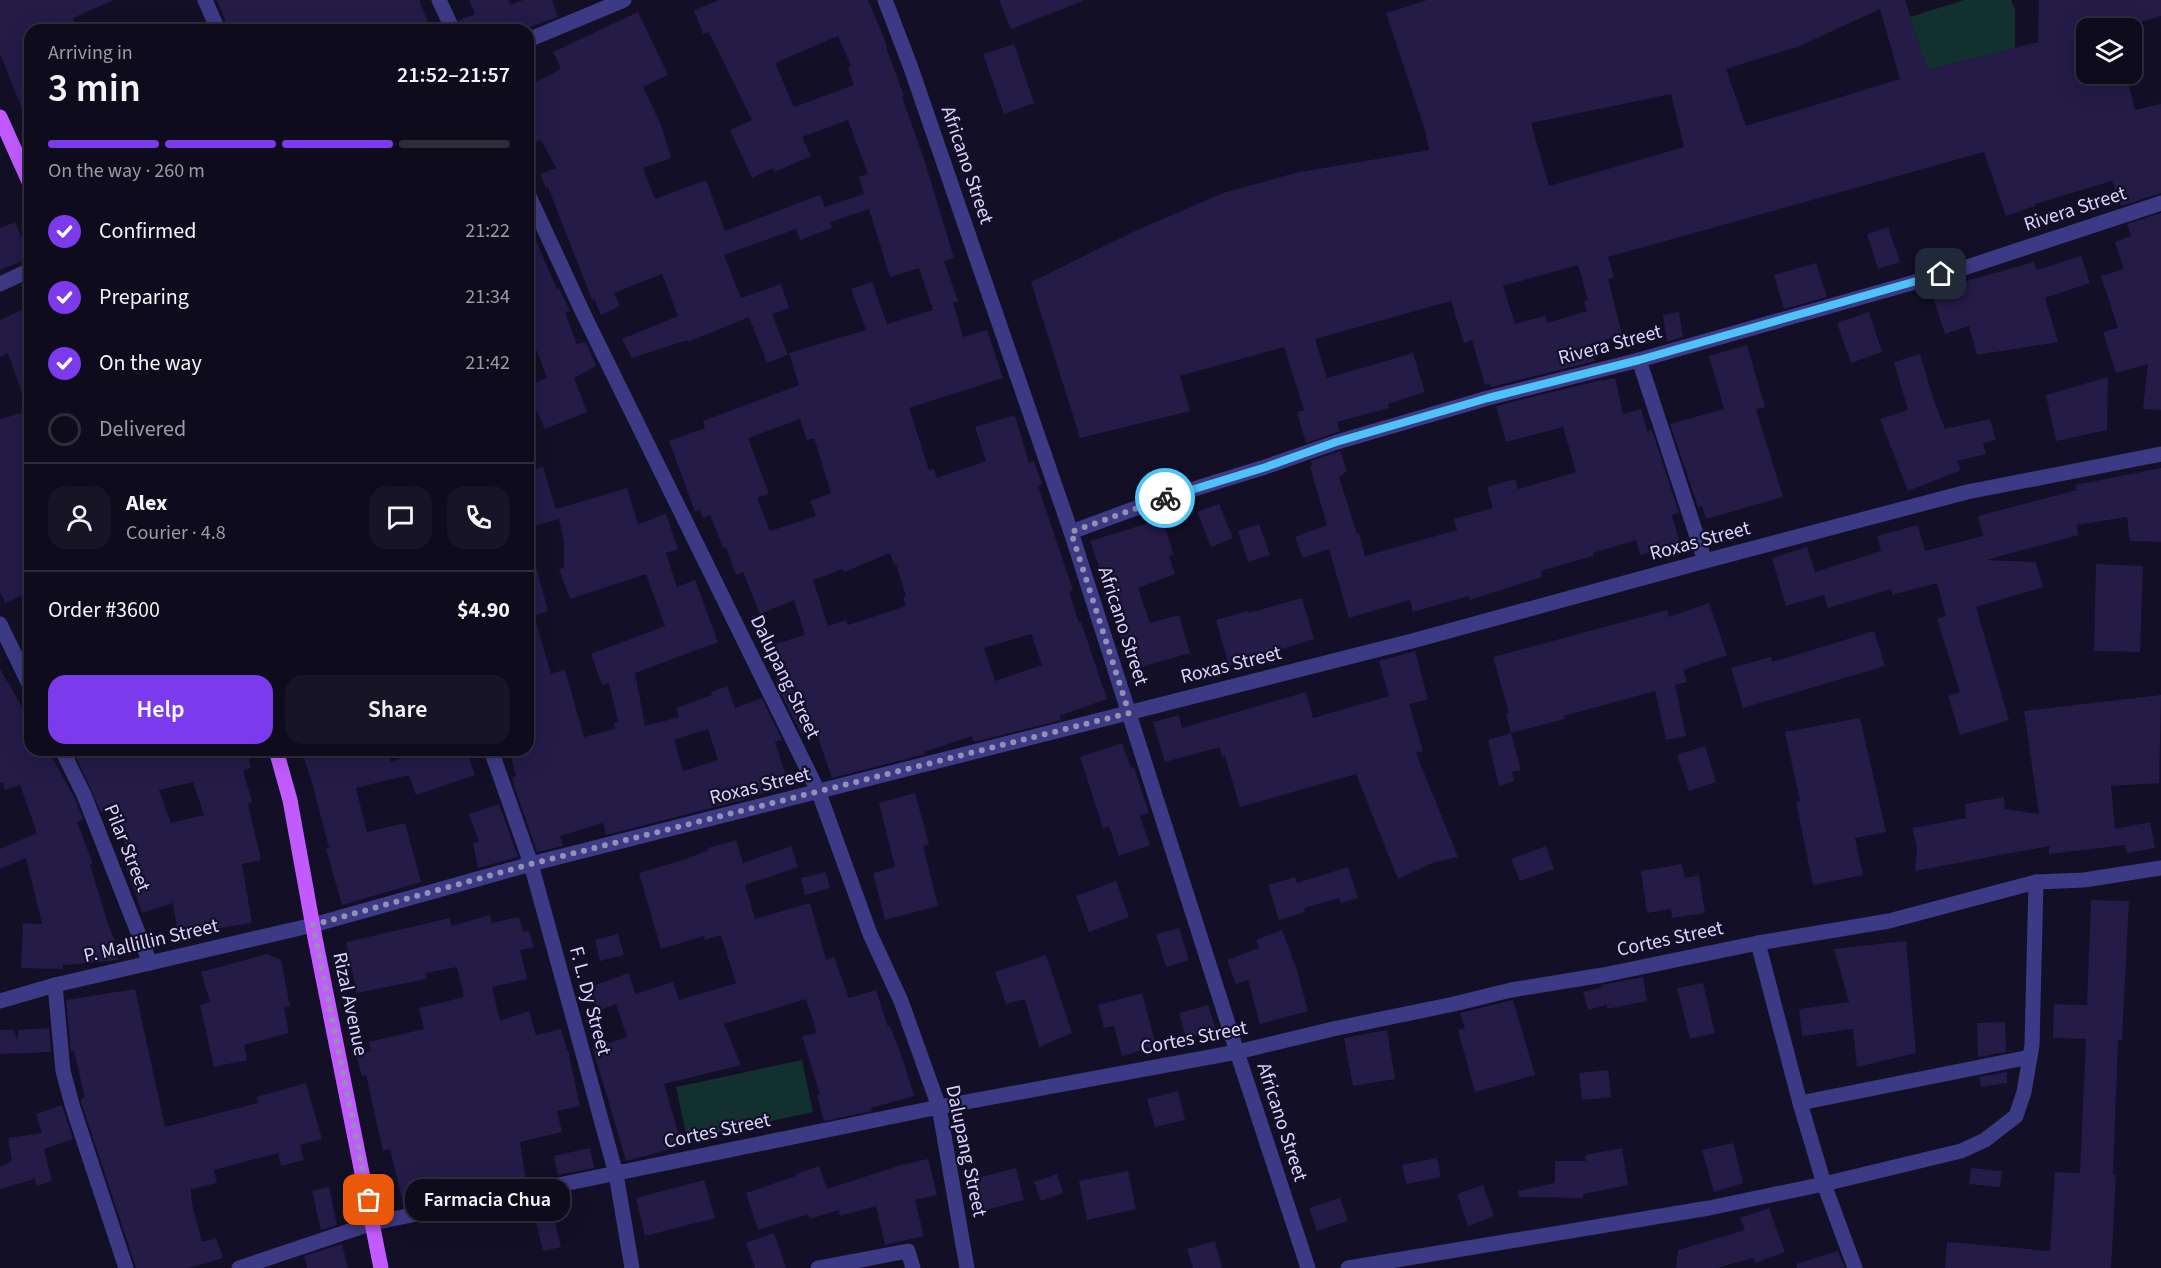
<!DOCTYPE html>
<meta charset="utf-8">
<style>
:root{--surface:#0e0b1c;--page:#171425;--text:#f1f3f6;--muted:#9b9ba3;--line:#2e2b3b;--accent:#7c3aed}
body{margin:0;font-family:"Source Sans 3",sans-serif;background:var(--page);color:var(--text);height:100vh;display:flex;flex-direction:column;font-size:22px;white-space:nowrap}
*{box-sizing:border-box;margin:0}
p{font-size:20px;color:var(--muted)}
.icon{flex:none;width:33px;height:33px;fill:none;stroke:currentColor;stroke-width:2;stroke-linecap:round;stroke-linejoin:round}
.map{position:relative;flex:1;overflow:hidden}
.drawer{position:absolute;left:24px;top:24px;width:510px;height:732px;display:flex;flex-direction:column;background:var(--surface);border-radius:18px;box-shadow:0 6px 24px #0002,0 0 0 2px var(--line)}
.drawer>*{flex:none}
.tools{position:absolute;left:2076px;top:18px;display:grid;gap:12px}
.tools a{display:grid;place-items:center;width:66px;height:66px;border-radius:12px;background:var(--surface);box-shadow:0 6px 24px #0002,0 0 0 2px var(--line);font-size:30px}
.pin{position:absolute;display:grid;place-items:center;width:51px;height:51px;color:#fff;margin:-26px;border-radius:12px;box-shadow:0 3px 9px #0006}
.courier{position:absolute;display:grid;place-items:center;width:60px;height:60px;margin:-30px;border:4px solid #4fc3f7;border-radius:50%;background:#fff;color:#222;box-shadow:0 2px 8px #0007}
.bubble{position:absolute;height:42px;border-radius:18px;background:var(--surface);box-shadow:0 6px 24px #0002,0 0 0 2px var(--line);font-size:20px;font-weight:600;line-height:42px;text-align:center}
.overview em{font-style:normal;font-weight:600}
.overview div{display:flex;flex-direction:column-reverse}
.overview{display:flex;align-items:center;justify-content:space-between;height:102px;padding:0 24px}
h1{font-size:39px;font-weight:600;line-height:45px}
.bar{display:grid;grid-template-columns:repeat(4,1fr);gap:9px 6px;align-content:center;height:72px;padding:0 24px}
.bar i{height:8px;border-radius:4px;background:var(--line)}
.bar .selected{background:var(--accent)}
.bar p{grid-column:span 4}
.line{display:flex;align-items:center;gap:15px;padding:0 24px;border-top:2px solid var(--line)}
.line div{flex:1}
.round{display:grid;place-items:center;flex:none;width:63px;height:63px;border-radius:18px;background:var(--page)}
ol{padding:0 24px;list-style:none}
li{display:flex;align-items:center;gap:18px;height:66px}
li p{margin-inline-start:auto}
li .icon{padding:6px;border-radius:50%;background:var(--accent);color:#fff;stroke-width:4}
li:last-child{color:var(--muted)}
li i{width:33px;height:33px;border:3px solid var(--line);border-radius:50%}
.action{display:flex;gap:12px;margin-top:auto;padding:12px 24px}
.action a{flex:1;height:69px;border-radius:18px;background:var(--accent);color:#fff;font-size:24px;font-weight:600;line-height:69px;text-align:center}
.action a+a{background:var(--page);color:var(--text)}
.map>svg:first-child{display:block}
.green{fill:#12302f}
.building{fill:#241b47;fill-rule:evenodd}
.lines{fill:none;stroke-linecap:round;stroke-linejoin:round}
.minor{stroke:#3d3a85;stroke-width:15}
.major{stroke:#c25bff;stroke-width:15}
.done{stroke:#948fb3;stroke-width:6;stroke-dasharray:0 10.8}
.route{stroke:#4fc3f7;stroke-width:8}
.labels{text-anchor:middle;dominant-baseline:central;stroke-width:4.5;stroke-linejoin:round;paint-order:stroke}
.street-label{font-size:20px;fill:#d9d4ff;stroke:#130f26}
</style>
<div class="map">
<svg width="2161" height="1268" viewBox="0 0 2161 1268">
<rect width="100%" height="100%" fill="#130f26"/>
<g class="green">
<path d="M1964 0H2011L2015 10V48L1927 70 1910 17Z"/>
<path d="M802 1060 813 1112 687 1139 676 1087Z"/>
</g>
<g class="building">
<path d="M0 0H114L73 18 74 22 71 23 74 30H30V128L0 54Z"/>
<path d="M217 0H419L431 30H229Z"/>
<path d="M469 0H508L510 5 523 0H552L558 17 521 30H463L459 20 475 14Z"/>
<path d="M719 0H868L885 40 887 50 904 96 902 97 923 156 954 258 944 261 958 301 953 302 963 337 987 330 1003 378 909 408 929 470 934 469 937 478 986 461 975 427 1015 415 1029 463 1034 461 1042 484 1038 486 1073 590 1069 592 1079 623 1081 622 1107 699 1059 716 1061 720 974 742 972 736 924 752 925 754 832 778 815 729 801 733 780 692 782 691 765 647 805 635 794 600 760 614 743 572 736 575 726 547 723 548 710 515 703 518 700 510 695 512 669 441 705 428 703 421 799 385 789 353 866 330 851 289 872 282 887 324 933 310 919 268 890 277 869 209 830 222 832 228 800 240 796 229 724 255 741 298 781 284 789 308 772 314 788 355 767 363 749 317 688 342 687 340 632 358 622 339 678 316 662 274 614 293 620 306 601 315 594 299 592 300 548 187 546 188 540 174 556 168 541 140 528 145V86L561 69 553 52 638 12 668 75 643 87 661 125 671 158 643 168 655 199 706 180 725 231 820 195 825 207 864 194 859 177 868 174 848 120 802 137 811 156 775 172 773 168 752 178 730 130 752 120 709 32 703 34 694 10ZM838 36 851 66 848 67 854 85 794 107 775 63ZM800 419 807 440 814 438 831 493 810 501 816 516 770 531 757 498 769 494 748 438ZM890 553 894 565 896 564 906 596 903 597 906 606 848 625 846 620 828 626 813 580 843 569 844 572ZM1031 634 1042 665 995 681 984 648Z"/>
<path d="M999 0H1083V1L1011 29Z"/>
<path d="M1427 0H1905L1927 70 2038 42 2039 0H2161V16L2120 28H2086V74H2126L2135 110 2161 104V193L2121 206 2112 181 2035 204V206L2006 216 1984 152 1608 257 1614 277 1608 279 1622 335 1589 344 1595 361 1491 387 1490 383 1485 385 1472 340 1464 343 1451 301 1315 339 1327 378 1413 353 1425 392 1388 404 1389 408 1337 422 1340 431 1306 443 1297 412 1304 410 1284 347 1180 376 1190 411 1080 438 1031 282 1135 231 1223 193 1295 173 1429 150 1424 127 1386 13ZM1880 9 1900 79 1746 126 1726 69 1800 46ZM1671 94 1684 147 1549 186 1531 123ZM1578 265 1588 300 1584 301 1587 311 1547 323 1545 316 1515 324 1503 286Z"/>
<path d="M1014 44 1034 103 1004 114 983 54Z"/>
<path d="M2161 213V410L2143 409 2148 364 2116 373 2103 332 2118 328 2101 276 2124 269 2115 242 2131 236 2127 224Z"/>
<path d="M15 222 30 258 0 270V228Z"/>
<path d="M528 223 557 289 559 288 570 311 565 313 577 344 586 342 596 366 574 378 587 412 545 429 528 394V386L547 378 528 328Z"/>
<path d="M1888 227 1900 262 1878 269 1867 234Z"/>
<path d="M2081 256 2090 283 2045 298 2058 342 1977 355 1969 326 1945 334 1931 291 2034 262 2037 270Z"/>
<path d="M1816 263 1827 297 1784 309 1774 275Z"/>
<path d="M30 306V407L27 408 8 353 0 357V320Z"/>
<path d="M1679 312 1683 337 1667 342 1663 315Z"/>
<path d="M1869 312 1882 352 1851 363 1837 323Z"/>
<path d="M1747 345 1765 407 1756 409 1783 497 1706 519 1702 506 1698 507 1670 424 1724 409 1709 356Z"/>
<path d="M1920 354 1934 401 1945 429 1990 419 1996 440 1983 443 1986 454 1957 461 1961 470 1908 491 1880 419 1908 410 1894 362Z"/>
<path d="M2108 377 2107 430 2056 441 2046 395Z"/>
<path d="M1615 378 1623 414 1641 409 1647 431 1652 430 1679 513 1672 515 1680 544 1640 555 1636 540 1593 553V556L1541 571 1542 577 1470 600 1469 596 1413 612 1410 600 1349 618 1329 549 1303 558 1295 537 1327 525 1310 467 1312 466 1311 461 1340 451 1347 471 1339 477 1357 534 1359 533 1365 556 1457 530 1454 519 1493 508 1487 487 1515 479 1518 489 1576 472 1563 427 1506 442 1496 406 1601 380V381Z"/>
<path d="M30 411V592L5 603 0 592V419Z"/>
<path d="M543 467 558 516 556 509 627 488 638 524 666 514 678 549 666 553 677 587 695 580 718 642 635 673 645 726 679 717 676 708 712 695 711 692 727 686 735 708 762 698 782 740 775 742 789 785 742 800 606 835 603 823 560 836 563 846 537 852 515 789 512 777 516 776 509 750H528V557L533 556 548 611 534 616 551 674 565 670 584 737 615 729 614 723 618 721 609 683 602 685 591 654 665 626 646 574 570 599 559 569 564 568V542L559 519 531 527 528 518V471ZM708 729 718 760 683 771 674 740Z"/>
<path d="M2161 468V542L2130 541 2127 517 2076 525 2079 535 1986 560 2036 562 2043 587 1976 607 2009 720 1960 735 1948 696 1960 692 1937 619 1946 616 1937 583 1892 595 1891 589 1828 608 1824 595 1786 606 1772 558 1807 547 1815 572 1881 551 1877 536 1918 525 1925 551 1983 536 1978 516 2077 490 2075 485Z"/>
<path d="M1219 504 1233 538 1211 547 1197 512Z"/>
<path d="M1162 519 1174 555 1169 556 1175 574 1138 588 1150 623 1179 615 1190 653 1131 670 1119 632 1122 631 1090 541Z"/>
<path d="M1259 524 1270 555 1248 562 1238 531Z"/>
<path d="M2096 564 2143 566 2140 652 2094 651Z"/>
<path d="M1302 598 1314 639 1229 666 1216 620 1248 611 1249 613Z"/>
<path d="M1709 603 1727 655 1683 670 1687 682 1675 685 1686 736 1666 740 1655 691 1564 716 1565 719 1511 733 1506 714 1509 713 1493 657 1667 610 1669 617Z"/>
<path d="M1874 631 1885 666 1743 708 1731 668 1771 657 1772 662Z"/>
<path d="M1415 651 1428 699 1409 704 1423 751 1416 753 1458 857 1432 863 1398 879 1356 774 1240 807 1225 756 1222 757 1220 747 1165 762 1153 722 1179 715 1182 728 1306 692 1313 718 1389 696 1379 661Z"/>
<path d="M0 669 21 705 30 724V750H48L75 799 83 819 77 822 93 864 90 865 107 921 117 947 118 960 63 965V969L21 968 23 923 42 924 26 858 0 869V849L37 833 20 785 5 790 3 782 0 783Z"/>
<path d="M2161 695 2159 783 2111 786 2115 829 2150 822 2155 848 2127 853 2125 845 2049 854V846L1915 871 1917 847 1912 828 1966 818 1965 804 2004 797 2005 809 2039 814 2024 711Z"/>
<path d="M1860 718 1886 832 1855 838 1863 875 1813 885 1796 802 1800 801 1785 732Z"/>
<path d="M1511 733 1521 770 1512 772 1514 781 1499 786 1488 740Z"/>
<path d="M1122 743 1131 768 1134 767 1149 813 1140 816 1150 845 1119 856 1109 826 1103 828 1080 757Z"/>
<path d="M1705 746 1716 782 1689 791 1677 755Z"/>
<path d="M73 750H166L167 755 186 750H247L251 768 243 770 252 802 248 804 261 860 242 864 252 923 178 935 173 903 142 913 124 861 130 858 111 807 101 812ZM193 782 204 815 171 823 159 790Z"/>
<path d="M301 750H387L391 762 424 750H466L475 775 416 795 409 775 356 788 367 832 405 823 421 882 342 905 326 849 329 848 312 782Z"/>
<path d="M915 793 929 844 923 846 938 906 885 920 873 873 895 867 879 803Z"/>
<path d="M499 804 518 857 478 868 473 843 479 842 469 814Z"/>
<path d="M736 840 743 863 791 846 798 867 745 885 755 919 810 903 826 960 834 957 849 998 876 990 888 1027 890 1026 903 1060 914 1096 871 1108 872 1111 824 1121 817 1095 820 1094 802 1036 817 1033 806 999 724 1024 741 1065 664 1084 682 1146 626 1161 593 1049 627 1037 616 1004 597 1011 591 993 596 991 595 985 629 973 635 994 673 982 679 1000 736 983 721 935 705 940 704 936 661 949 639 873 683 860 709 850 708 848Z"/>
<path d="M1546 846 1554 869 1520 881 1511 859Z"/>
<path d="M1682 864 1685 878 1699 875 1705 913 1672 918 1671 909 1647 913 1641 871Z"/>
<path d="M1348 867 1358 898 1341 903 1339 898 1304 908 1305 912 1279 920 1268 885 1295 877 1297 883Z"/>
<path d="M826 872 830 888 805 895 801 878Z"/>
<path d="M1116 881 1129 917 1089 932 1076 896Z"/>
<path d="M2091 900 2129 901 2122 1040H2118L2113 1175H2116L2111 1268H1945L1947 1242 2050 1251 2055 1172 2080 1173 2086 1039 2053 1038 2054 1004 2087 1005Z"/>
<path d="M490 915 492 923 519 917 523 932 529 931 534 947 520 950 527 979 492 987 500 1021 529 1011 536 1035 561 1029 567 1050H568L580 1106 557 1111 562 1132 520 1142 526 1182 499 1187V1185L404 1207 390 1149 383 1151 366 1075 362 1076 356 1055 371 1051 369 1042 424 1029 419 1008 464 997 457 967 426 973V979L357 993 346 942 450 918 451 926Z"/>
<path d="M1179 928 1189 960 1166 967 1156 934Z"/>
<path d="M1282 930 1297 970 1308 1011 1260 1024 1248 980 1236 984 1227 960 1259 948 1256 940Z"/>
<path d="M618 934 624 955 600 961 595 940Z"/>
<path d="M1906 941 1916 1053 1857 1067 1853 1029 1802 1036 1799 1009 1849 1002 1834 949Z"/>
<path d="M267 954 281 960 290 1006 284 1008 289 1033 244 1045 247 1060 214 1067 200 1005 210 1002 201 972Z"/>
<path d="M1046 955 1072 1033 1039 1047 1025 999 1006 1004 995 972Z"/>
<path d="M1643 977 1647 1001 1607 1009V1005L1588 1010 1583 992 1603 987 1602 985Z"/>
<path d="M1703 983 1715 1033 1690 1039 1677 988Z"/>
<path d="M135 989 165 1127 258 1103 256 1097 306 1083 322 1139 300 1145 304 1160 281 1166 278 1153 214 1170 217 1183 191 1189 192 1204 202 1242 216 1238 223 1258 188 1268H136L82 1105 81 1099 85 1098 74 1051H71L66 1000Z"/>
<path d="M1142 993 1156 1046 1122 1056 1114 1026 1104 1028 1098 1005Z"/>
<path d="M1513 1000 1535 1075 1475 1092 1458 1030 1465 1028 1460 1013Z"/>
<path d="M1208 1005 1216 1030 1186 1038 1179 1013Z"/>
<path d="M2005 1022 2006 1052 1978 1057 1977 1023Z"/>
<path d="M49 1028 51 1052 0 1054V1030H14L18 1041V1030Z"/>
<path d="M1387 1030 1395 1079 1353 1086 1344 1038Z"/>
<path d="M1608 1070 1611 1097 1582 1100 1579 1073Z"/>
<path d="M2007 1072V1083L1981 1087 1979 1077Z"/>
<path d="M1178 1091 1185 1120 1155 1127 1147 1099Z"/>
<path d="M62 1105 73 1139 44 1149 52 1181 36 1186 35 1179 0 1189V1167L12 1161 8 1138 42 1133 36 1114Z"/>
<path d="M1733 1143 1743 1183 1714 1192 1702 1150Z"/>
<path d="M590 1148 594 1168 558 1175 554 1156Z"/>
<path d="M1622 1148 1628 1185 1583 1194V1198L1519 1197 1518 1191 1555 1183V1161H1586L1585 1155Z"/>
<path d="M1437 1158 1441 1177 1406 1184 1402 1165Z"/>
<path d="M928 1159 937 1195 915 1200 924 1236 885 1245 876 1206 840 1216 839 1210 810 1219 808 1214 758 1230 746 1193 796 1176V1174L819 1166 827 1189 901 1165Z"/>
<path d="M1016 1168 1024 1200 982 1211 974 1179Z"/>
<path d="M1971 1168 2002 1171 2000 1187 1969 1184Z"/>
<path d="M1128 1171 1136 1209 1087 1220 1079 1181Z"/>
<path d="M1057 1174 1063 1193 1041 1201 1034 1182Z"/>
<path d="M704 1180 715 1218 645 1236 636 1198Z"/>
<path d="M1483 1185 1494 1216 1468 1226 1457 1194Z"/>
<path d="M329 1187 337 1225 321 1230 312 1191Z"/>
<path d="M1340 1198 1348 1221 1317 1231 1309 1208Z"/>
<path d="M1769 1208 1785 1252 1755 1263 1753 1258 1717 1268H1676L1678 1250 1745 1230 1740 1218Z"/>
<path d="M554 1218 561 1247 543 1251 536 1223Z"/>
<path d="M774 1233 786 1268H755L746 1243Z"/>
<path d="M1215 1241 1222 1268H1193L1187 1249Z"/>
<path d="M342 1244 348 1268H307L304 1256Z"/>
<path d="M1838 1251 1845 1268H1797L1796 1264Z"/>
</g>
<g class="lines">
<g class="minor">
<path d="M205 0 218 30"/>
<path d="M439 0 453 30"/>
<path d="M885 0 911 68 1071 532 1237 1052 1308 1268"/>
<path d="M528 40 624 0"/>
<path d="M528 194 584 315 819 793 870 934 901 1001 939 1107 967 1268"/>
<path d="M0 284 30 270"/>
<path d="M1639 360 1705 561"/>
<path d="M1071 532 1158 500 1265 467 1337 442 1488 398 1639 360 1961 269 2161 203"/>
<path d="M0 624 30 686"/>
<path d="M62 750 84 795 150 963"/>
<path d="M491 750 531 864 616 1174 632 1268"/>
<path d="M1758 943 1800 1103 1824 1184 1855 1268"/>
<path d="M55 985 63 1071 73 1108 126 1268"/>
<path d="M0 1001 55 985 313 925 531 864 1412 641 1705 561 1967 492 2161 454"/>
<path d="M1800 1103 2030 1057"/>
<path d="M239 1268 373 1223 939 1107 1237 1052 1333 1029 1454 1004 1511 990 1603 975 1758 943 1889 921 2036 882 2084 880 2161 868"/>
<path d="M818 1268 908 1251 913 1268"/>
<path d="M1348 1268 1709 1208 1824 1184 1961 1151 1985 1140 2016 1116 2024 1092 2032 1045 2036 882"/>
</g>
<g class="major">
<path d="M0 117 30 184"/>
<path d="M276 750 290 800 315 938 381 1268"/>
</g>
</g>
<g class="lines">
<path class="done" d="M369 1200 313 925 531 864 1129 713 1071 532 1165 498"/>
<path class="route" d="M1165 498 1266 467 1336 442 1488 398 1639 360 1941 274"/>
</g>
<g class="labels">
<g class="street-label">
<text transform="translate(967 165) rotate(71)">Africano Street</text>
<text transform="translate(2075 209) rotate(-18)">Rivera Street</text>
<text transform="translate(1610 345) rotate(-15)">Rivera Street</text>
<text transform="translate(1700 541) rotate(-15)">Roxas Street</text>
<text transform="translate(1123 626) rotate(72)">Africano Street</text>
<text transform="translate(1231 665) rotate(-14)">Roxas Street</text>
<text transform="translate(785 677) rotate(64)">Dalupang Street</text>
<text transform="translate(760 786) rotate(-14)">Roxas Street</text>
<text transform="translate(127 848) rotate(68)">Pilar Street</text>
<text transform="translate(1670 939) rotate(-12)">Cortes Street</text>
<text transform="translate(151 941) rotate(-13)">P. Mallillin Street</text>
<text transform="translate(590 1001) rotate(75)">F. L. Dy Street</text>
<text transform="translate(350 1004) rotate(78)">Rizal Avenue</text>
<text transform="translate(1194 1038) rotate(-11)">Cortes Street</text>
<text transform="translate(1282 1122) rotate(72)">Africano Street</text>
<text transform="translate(717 1131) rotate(-12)">Cortes Street</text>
<text transform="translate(966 1151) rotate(78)">Dalupang Street</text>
</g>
</g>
</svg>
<div class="tools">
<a><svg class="icon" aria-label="layers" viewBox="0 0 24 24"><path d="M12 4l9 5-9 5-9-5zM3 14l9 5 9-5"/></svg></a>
</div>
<div class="pin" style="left:369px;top:1200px;background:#ea580c"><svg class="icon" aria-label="bag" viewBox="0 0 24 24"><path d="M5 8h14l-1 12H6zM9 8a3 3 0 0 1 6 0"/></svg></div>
<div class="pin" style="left:1941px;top:274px;background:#1f2937"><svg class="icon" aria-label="home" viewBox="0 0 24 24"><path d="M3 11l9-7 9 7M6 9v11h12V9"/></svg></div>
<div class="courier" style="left:1165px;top:498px"><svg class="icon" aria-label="bike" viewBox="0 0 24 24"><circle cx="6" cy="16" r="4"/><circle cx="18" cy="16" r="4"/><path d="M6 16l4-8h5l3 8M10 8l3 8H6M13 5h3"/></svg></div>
<div class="bubble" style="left:405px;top:1179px;width:165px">Farmacia Chua</div>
<section class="drawer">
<div class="overview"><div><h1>3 min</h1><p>Arriving in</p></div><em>21:52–21:57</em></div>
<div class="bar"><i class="selected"></i><i class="selected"></i><i class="selected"></i><i></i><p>On the way · 260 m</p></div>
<ol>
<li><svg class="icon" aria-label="check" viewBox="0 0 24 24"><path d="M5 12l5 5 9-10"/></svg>Confirmed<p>21:22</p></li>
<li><svg class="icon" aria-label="check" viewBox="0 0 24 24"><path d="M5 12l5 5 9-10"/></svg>Preparing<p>21:34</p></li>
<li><svg class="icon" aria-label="check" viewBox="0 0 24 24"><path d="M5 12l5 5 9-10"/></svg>On the way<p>21:42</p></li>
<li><i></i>Delivered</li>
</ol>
<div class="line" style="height:108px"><a class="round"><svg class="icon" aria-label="person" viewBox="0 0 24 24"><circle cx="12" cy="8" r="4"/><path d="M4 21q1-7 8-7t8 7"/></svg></a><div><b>Alex</b><p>Courier · 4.8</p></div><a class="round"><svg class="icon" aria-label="chat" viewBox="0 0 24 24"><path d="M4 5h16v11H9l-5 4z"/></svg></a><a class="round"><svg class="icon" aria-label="phone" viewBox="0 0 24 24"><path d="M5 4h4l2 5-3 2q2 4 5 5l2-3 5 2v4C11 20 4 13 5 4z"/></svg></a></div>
<div class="line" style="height:78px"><div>Order #3600</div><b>$4.90</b></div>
<div class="action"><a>Help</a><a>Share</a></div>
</section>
</div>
